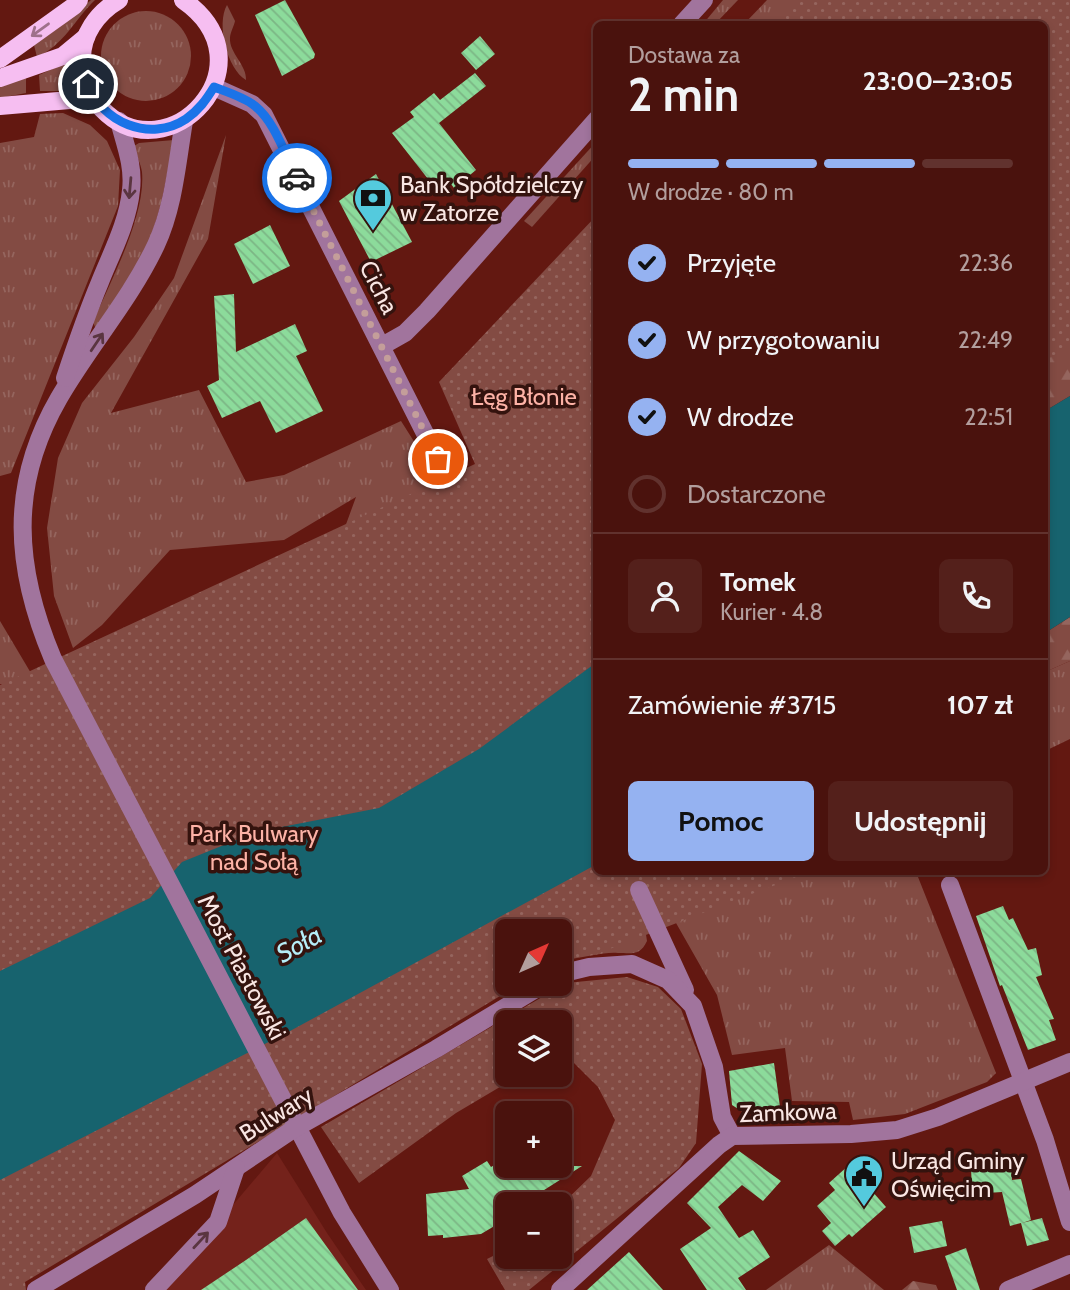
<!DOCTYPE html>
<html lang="pl">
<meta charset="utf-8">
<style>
:root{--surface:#4a120d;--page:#54201b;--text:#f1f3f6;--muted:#b29e9d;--line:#61322e;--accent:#95b2f1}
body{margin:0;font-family:Cabin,sans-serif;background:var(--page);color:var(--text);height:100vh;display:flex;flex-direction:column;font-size:26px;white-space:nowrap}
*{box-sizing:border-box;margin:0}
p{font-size:23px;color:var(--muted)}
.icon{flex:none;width:38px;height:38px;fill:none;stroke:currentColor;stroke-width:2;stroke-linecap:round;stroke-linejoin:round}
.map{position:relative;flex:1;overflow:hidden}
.drawer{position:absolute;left:593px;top:21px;width:455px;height:854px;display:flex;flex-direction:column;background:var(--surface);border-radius:10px;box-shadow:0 4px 10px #0003,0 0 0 2px var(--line)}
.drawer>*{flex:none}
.needle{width:46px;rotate:45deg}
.fabs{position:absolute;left:495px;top:919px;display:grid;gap:14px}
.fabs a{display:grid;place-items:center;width:77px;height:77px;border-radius:10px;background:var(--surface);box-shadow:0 4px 10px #0003,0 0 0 2px var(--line);font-size:35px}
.pin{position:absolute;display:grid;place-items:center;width:60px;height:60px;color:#fff;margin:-30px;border:4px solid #fff;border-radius:50%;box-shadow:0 2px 7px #0007}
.courier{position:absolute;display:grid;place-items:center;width:70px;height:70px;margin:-35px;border:5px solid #1a73e8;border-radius:50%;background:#fff;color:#222;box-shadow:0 2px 9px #0007}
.head em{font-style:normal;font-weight:700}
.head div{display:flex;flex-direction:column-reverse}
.head{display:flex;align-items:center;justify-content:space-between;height:119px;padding:0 35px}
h1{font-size:46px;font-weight:700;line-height:52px}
.bar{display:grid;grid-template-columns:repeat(4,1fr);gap:10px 7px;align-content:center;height:84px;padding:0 35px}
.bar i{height:9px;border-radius:5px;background:var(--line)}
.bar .current{background:var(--accent)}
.bar p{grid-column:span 4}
.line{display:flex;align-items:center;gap:18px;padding:0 35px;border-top:2px solid var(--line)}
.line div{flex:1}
.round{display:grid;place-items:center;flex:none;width:74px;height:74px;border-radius:10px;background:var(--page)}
ol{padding:0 35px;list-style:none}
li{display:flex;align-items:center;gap:21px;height:77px}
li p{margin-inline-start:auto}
li .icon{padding:7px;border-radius:50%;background:var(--accent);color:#111;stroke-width:4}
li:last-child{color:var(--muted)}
li i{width:38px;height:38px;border:4px solid var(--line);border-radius:50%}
.action{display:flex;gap:14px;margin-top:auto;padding:14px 35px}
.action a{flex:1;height:80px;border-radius:10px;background:var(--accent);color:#111;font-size:28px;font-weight:700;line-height:80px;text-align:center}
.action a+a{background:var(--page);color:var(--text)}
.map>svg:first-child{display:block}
.built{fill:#74221b}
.grass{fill:url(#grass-tufts)}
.forest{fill:url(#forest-firs)}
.park{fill:url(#park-dots)}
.water{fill:#17636e}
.building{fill:url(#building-back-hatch)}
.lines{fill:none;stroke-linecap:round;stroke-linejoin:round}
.minor{stroke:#a1749d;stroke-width:18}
.major{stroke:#f6bef1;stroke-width:18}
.oneway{stroke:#9f718b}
.oneway2{stroke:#5a3540}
.done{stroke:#c49e9a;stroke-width:7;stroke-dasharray:0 12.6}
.route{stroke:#1a73e8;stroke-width:9}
.labels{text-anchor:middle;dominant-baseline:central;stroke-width:7;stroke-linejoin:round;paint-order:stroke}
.poi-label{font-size:24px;fill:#f9e6e3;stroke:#34130e;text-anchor:start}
.street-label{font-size:24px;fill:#f9e6e3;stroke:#34130e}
.park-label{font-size:24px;fill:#fdb2a6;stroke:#34130e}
.water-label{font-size:26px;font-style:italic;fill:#b5eef8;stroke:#34130e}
</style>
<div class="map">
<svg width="1070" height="1290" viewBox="0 0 1070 1290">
<defs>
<pattern id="grass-tufts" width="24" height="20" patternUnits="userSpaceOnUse" patternTransform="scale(1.75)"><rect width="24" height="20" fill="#834b43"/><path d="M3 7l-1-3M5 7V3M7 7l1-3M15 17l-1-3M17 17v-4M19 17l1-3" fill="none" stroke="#95655e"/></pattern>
<pattern id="forest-firs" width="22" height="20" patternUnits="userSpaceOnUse" patternTransform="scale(1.75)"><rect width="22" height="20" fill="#834b43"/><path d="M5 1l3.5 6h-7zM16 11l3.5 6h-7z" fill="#95655e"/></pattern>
<pattern id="park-dots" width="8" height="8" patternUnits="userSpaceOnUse" patternTransform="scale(1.75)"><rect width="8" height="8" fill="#834b43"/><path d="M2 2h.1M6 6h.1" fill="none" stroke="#95655e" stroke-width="1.8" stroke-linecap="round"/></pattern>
<pattern id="building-back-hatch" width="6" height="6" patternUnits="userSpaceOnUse" patternTransform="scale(1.75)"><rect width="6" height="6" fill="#8cdb9b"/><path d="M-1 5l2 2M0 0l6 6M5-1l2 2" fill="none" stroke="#7cb685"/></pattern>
</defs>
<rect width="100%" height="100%" fill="#631811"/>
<path class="built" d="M277 1153 327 1233 366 1290H161Z"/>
<g class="grass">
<path d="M91 0H95C74 20 65 44 37 57L34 45 60 27Z"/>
<path d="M723 0H738L715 24H703Z"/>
<path d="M767 0H803L779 24H744Z"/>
<path d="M227 5 235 21C234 26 230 33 230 38 229 53 247 65 246 80 227 69 216 24 227 5Z"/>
<circle cx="146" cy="56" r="45"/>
<path d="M61 65 65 66 69 91H40L39 75Z"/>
<path d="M26 78V93L0 98V85Z"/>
<path d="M63 113 90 125 107 141 120 170 118 206 11 473 0 476V143L34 137 40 114Z"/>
<path d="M226 135 208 239 111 413 199 390 246 482 284 475 401 421 427 462 536 707 333 560 356 497 284 540 170 550 102 625 73 648 54 596 47 528 58 458 82 403 134 337 174 278Z"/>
<path d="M174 140 161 204 147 250 99 327H95L93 322C110 282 146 216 142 172 141 164 136 155 134 146L139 143Z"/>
<path d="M597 141V154L532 227 524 221Z"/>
<path d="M0 621 38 685 0 684Z"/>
<path d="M1070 661V739L1045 751V672Z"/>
<path d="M647 872H916L996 1073 987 1082 905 1114 853 1120 849 1102 792 1101 785 1048 732 1055 717 995Z"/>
<path d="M644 922 647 941C640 956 632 953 618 953 610 952 602 954 594 955L593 952Z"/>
<path d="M829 1245 884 1290H766Z"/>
</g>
<g class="forest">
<path d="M1070 84V396L1045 411V109Z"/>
<path d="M1070 617V661L1045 672V633Z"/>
<path d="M913 1281 936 1285 938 1290H902Z"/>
</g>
<g class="park">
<path d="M800 0H1070V345L1045 361V24H777Z"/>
<path d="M597 215V872H809L594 955 560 961V931H508V984H520L25 1282 26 1290H0V685L475 464 439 382Z"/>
<path d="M627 977 658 987 681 1009 702 1064 696 1143 679 1168 529 1290H505L487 1259 507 1249 508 1256H560V1206L591 1176 615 1120 598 1087 569 1058 560 1060V1022H508V1074L520 1075 456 1113 359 1183 321 1127 566 983Z"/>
</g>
<g class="water">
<path d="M1070 396V617L1045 633V411Z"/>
<path d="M597 662V864L290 1031 0 1180V971L150 898 182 862 256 832 379 808 479 749Z"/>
</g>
<g class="building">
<path d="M285 0 315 54 314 58 282 76 255 15Z"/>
<path d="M480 36 495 54 476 70 461 53Z"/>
<path d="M475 73 486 86 439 123 476 170 454 188 451 184 439 193 392 133 414 117 410 112 434 93 440 100Z"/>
<path d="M376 174 412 242 371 262 339 201Z"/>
<path d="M270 225 290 266 253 284 234 244Z"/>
<path d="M234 294 236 352 295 324 307 351 296 356 323 411 276 433 260 401 222 418 207 386 219 380 214 296Z"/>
<path d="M1003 906 1009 920 1013 918 1028 950 1036 948 1042 975 1036 977 1054 1019 1049 1020 1056 1040 1028 1050 1002 985 1000 986 976 916Z"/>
<path d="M774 1063 780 1107 743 1112 732 1105 729 1071Z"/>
<path d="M739 1151 781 1181 763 1201 742 1185 718 1207 739 1238 753 1230 770 1257 738 1278 746 1290H707L680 1249 711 1228 687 1203Z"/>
<path d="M508 1157V1166H582L522 1204H508V1218L481 1234 443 1238V1235L428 1236 426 1194 469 1189 462 1176 487 1161 491 1167Z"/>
<path d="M1011 1164 1012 1180 1021 1179 1031 1220 1022 1223 1042 1218 1049 1240 1027 1246 1021 1223 1010 1226 1002 1192 972 1194 971 1166Z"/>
<path d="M849 1165 886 1207 852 1237 849 1234 835 1246 822 1231 831 1223 817 1206 835 1190 829 1183Z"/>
<path d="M306 1218 358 1290H201L246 1260Z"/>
<path d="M942 1221 947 1246 914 1253 909 1227Z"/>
<path d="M966 1248 980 1290H957L945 1256Z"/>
<path d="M629 1252 663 1290H587Z"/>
</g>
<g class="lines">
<g class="minor">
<path d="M682 24 704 0"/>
<path d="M214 87 252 104 264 115 438 459"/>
<path d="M184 121C177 163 174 206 156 245 130 300 89 346 59 398 8 486 15 569 53 659L342 1213 390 1290"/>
<path d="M382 346 405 333 427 311 597 119"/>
<path d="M65 378C76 345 87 313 100 282 112 252 128 222 131 190 134 166 125 144 119 121"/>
<path d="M950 885 1045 1140 1070 1222"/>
<path d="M639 890 685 990"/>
<path d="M560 974 589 967 632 964 668 980 693 1006 714 1067 722 1117 732 1136"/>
<path d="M36 1290 195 1195 292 1130 436 1049 544 984"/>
<path d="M154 1290 218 1222 236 1168"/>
<path d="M560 1290 719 1145 732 1136 851 1134 897 1130 938 1117 1070 1062"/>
<path d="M1008 1290 1070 1264"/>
</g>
<g class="major">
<path d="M119 0C97 13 81 35 82 61 83 78 90 96 102 109 168 177 275 64 183 0"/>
<path d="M0 59 74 6 79 0"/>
<path d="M0 78 63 56 86 37"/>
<path d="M0 106 93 98"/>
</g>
</g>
<defs><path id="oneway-shaft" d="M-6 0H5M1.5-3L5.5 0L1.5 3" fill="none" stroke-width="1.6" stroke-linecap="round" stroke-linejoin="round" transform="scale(1.75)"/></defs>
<use class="oneway" href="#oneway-shaft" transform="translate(40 30) rotate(144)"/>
<g class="oneway2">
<use href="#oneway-shaft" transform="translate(130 188) rotate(95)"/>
<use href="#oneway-shaft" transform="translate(97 342) rotate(-56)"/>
<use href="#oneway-shaft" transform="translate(201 1240) rotate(-47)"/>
</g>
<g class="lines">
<path class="done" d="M297 178 438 459"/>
<path class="route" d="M88 84C101 122 150 143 186 119 199 110 206 100 214 87 227 92 244 97 255 106 275 122 285 155 297 178"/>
</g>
<defs>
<symbol id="bank-pin" viewBox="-11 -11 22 30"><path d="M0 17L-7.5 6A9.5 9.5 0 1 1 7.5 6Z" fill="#54cadd" stroke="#34130e"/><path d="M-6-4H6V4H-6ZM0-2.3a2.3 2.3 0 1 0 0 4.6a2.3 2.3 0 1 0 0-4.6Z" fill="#111"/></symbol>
<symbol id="civic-pin" viewBox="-11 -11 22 30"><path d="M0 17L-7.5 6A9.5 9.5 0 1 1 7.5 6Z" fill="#54cadd" stroke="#34130e"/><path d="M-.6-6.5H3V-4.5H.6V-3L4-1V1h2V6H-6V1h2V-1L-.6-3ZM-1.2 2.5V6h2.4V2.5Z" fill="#111"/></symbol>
</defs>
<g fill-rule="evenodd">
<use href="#bank-pin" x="351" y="176" width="44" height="60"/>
<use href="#civic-pin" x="842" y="1152" width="44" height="60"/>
</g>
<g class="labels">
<g class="poi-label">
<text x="400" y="184">Bank Spółdzielczy<tspan x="400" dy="28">w Zatorze</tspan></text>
<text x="891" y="1160">Urząd Gminy<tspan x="891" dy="28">Oświęcim</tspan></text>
</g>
<g class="street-label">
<text transform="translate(379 287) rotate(63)">Cicha</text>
<text transform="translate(242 967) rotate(62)">Most Piastowski</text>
<text transform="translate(788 1112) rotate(-2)">Zamkowa</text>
<text transform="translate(276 1114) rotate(-32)">Bulwary</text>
</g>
<g class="park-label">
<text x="524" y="396">Łęg Błonie</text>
<text x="254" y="833">Park Bulwary<tspan x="254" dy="28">nad Sołą</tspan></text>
</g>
<g class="water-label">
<text transform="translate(299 944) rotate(-29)">Soła</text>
</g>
</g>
</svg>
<div class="fabs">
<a><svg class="needle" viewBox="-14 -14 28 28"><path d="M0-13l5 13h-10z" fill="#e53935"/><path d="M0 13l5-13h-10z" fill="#b29e9d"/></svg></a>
<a><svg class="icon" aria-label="layers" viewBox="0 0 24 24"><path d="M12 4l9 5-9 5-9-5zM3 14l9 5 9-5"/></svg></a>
<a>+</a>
<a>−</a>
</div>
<div class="pin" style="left:438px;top:459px;background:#ea580c"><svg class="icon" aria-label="bag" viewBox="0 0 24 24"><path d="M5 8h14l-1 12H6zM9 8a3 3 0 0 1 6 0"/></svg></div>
<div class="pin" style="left:88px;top:84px;background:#1f2937"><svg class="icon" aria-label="home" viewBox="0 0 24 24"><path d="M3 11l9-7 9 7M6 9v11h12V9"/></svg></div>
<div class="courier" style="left:297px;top:178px"><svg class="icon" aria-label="car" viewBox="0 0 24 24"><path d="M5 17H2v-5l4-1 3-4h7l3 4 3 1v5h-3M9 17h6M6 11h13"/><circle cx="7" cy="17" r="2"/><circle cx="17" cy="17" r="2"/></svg></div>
<section class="drawer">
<div class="head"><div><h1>2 min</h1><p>Dostawa za</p></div><em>23:00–23:05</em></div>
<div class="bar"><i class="current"></i><i class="current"></i><i class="current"></i><i></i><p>W drodze · 80 m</p></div>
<ol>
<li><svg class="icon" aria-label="check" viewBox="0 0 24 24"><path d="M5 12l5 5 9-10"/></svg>Przyjęte<p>22:36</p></li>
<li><svg class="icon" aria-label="check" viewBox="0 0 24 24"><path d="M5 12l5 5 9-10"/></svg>W przygotowaniu<p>22:49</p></li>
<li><svg class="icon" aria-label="check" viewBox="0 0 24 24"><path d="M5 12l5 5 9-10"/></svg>W drodze<p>22:51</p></li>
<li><i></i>Dostarczone</li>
</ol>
<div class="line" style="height:126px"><a class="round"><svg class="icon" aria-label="person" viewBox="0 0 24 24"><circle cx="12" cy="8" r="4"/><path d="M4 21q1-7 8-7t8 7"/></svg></a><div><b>Tomek</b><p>Kurier · 4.8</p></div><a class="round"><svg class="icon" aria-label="phone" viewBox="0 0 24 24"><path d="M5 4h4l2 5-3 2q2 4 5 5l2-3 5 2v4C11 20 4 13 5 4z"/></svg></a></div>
<div class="line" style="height:91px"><div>Zamówienie #3715</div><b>107 zł</b></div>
<div class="action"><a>Pomoc</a><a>Udostępnij</a></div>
</section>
</div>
